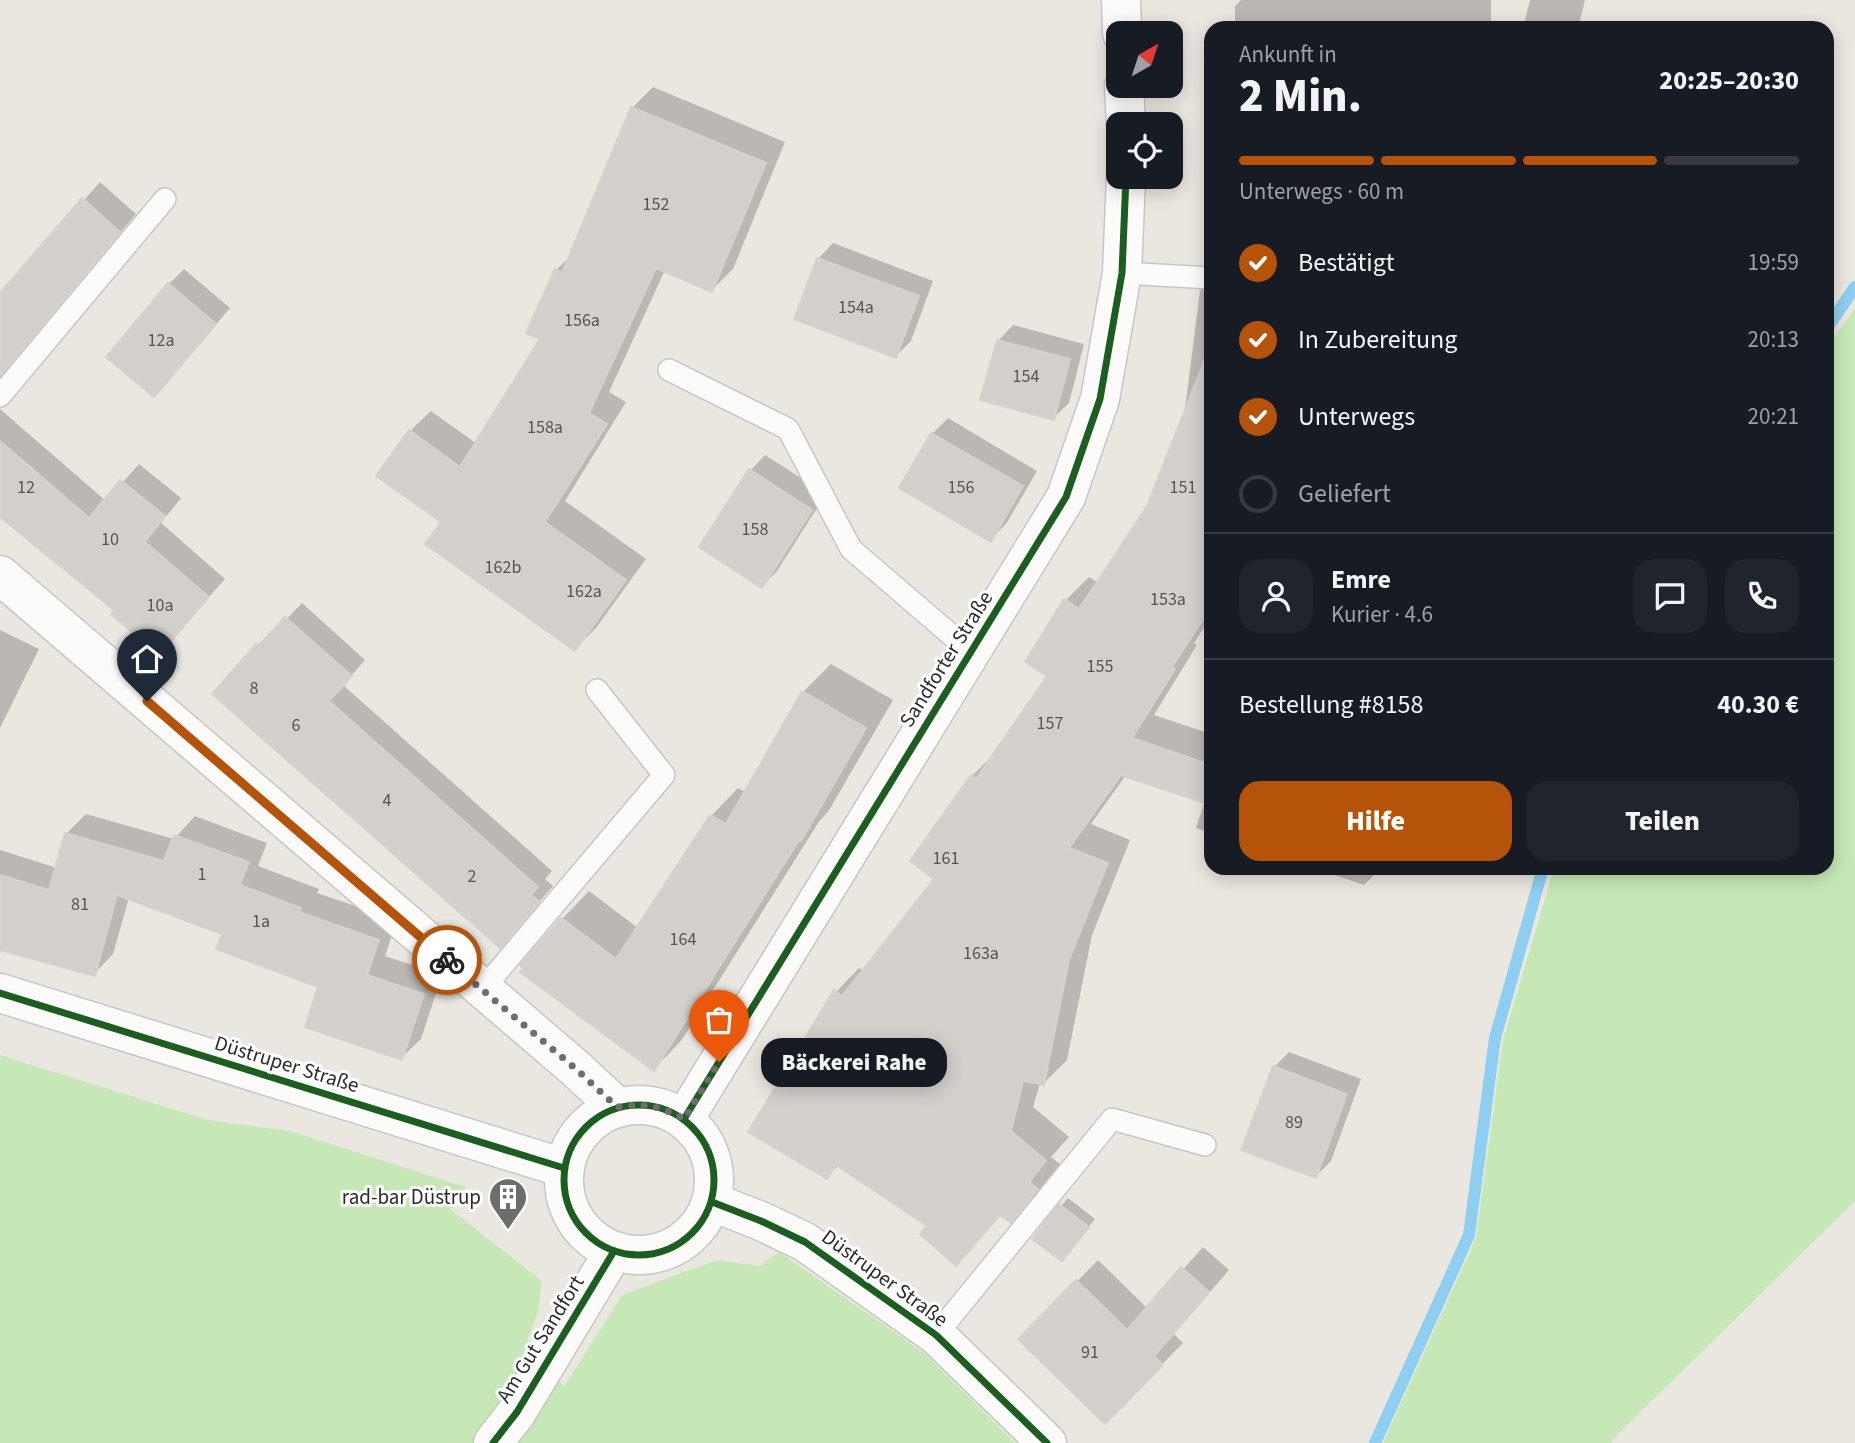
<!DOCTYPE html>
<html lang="de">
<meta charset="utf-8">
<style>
:root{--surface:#171b24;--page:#20242c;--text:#f1f3f6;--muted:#9ea1a6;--line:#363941;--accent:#b45309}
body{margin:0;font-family:"Source Sans 3",sans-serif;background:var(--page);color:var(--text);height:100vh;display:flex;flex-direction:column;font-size:26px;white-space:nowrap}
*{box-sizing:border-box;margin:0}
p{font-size:23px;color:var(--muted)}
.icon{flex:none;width:38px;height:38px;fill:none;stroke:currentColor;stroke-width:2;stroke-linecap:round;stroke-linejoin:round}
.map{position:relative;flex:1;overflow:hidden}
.details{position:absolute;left:1204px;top:21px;width:630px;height:854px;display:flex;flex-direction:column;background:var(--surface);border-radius:21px;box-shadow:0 4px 18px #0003}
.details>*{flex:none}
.needle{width:46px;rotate:39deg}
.controls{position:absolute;left:1106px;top:21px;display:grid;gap:14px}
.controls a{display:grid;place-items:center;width:77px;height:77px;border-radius:14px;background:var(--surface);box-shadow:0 4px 18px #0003;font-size:35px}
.pin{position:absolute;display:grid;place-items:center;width:60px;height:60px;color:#fff;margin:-72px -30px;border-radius:50% 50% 50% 0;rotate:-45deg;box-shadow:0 0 7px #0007}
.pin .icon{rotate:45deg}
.courier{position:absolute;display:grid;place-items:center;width:70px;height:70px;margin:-35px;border:5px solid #b45309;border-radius:50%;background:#fff;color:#222;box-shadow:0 2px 9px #0007}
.bubble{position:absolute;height:49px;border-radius:21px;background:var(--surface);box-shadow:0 4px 18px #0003;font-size:23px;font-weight:800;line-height:49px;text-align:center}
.overview em{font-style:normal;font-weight:800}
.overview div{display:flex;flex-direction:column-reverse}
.overview{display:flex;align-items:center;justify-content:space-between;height:119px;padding:0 35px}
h1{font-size:46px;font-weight:800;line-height:52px}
.bar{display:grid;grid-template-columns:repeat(4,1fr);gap:10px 7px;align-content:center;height:84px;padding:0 35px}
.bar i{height:9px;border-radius:5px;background:var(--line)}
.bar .selected{background:var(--accent)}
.bar p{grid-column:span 4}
.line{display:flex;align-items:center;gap:18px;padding:0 35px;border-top:2px solid var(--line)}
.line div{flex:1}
.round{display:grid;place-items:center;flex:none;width:74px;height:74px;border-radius:21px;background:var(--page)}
ol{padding:0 35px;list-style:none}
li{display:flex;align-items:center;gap:21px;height:77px}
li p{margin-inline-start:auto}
li .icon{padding:7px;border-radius:50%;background:var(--accent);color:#fff;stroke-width:4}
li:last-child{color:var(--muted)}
li i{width:38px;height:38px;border:4px solid var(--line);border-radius:50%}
.button{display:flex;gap:14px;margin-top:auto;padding:14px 35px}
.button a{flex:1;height:80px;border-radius:21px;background:var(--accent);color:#fff;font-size:28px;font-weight:800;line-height:80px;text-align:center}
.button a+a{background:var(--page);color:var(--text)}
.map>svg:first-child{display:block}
.green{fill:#c6e8b6}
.shadow{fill:#0003}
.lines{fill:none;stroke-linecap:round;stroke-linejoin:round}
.stream{stroke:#8ecef1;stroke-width:12}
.building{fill:#d3d0cb;stroke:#d5d2cc;stroke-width:2}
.lane-casing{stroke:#c7c6c6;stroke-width:24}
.street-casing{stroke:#c7c6c6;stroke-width:41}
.secondary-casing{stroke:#c7c6c6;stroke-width:41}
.lane{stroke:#fcfbfa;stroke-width:21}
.street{stroke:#fcfbfa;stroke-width:38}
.secondary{stroke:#fcfbfa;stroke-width:38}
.cycleway-casing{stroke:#fff;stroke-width:11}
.cycleway{stroke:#1b5e20;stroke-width:7}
.done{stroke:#6e6d6a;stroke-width:7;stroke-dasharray:0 12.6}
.route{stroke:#b45309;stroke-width:9}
.labels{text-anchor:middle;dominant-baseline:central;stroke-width:6;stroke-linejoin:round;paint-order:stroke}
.number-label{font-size:18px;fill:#565554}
.street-label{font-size:21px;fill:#2b2b2b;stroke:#fff}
.poi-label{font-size:21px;fill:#2b2b2b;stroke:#fff;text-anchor:end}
</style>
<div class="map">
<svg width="1855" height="1443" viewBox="0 0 1855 1443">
<rect width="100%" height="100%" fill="#eae7e0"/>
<g class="green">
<path d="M1855 308V1201L1611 1441 1612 1443H1383L1476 1238 1503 1040 1554 868H1827V348Z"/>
<path d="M0 1055 208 1120 290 1131 466 1187 450 1209 542 1281 538 1313 527 1340 564 1387 622 1295 717 1260 759 1266 779 1252 924 1353 1015 1443H0Z"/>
</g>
<g class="shadow">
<path d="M1241 0H1491V28H1235V6Z"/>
<path d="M1530 0H1585L1578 28H1523Z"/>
<path d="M653 87 785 142 733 269 712 290 665 270 609 392 626 402 565 501 646 559 596 628 575 649 443 522 410 431 431 411 477 444 543 338 556 270 572 255 632 108Z"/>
<path d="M100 182 136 214 0 375V295Z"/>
<path d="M1211 191V264L1204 263V198Z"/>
<path d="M833 243 933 281 911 341 896 356 818 259Z"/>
<path d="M184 269 230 308 169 380V284Z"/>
<path d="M1211 281V617L1194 643 1197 645 1154 715 1211 734V833L1196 828 1205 801 1126 775 1091 824 1130 840 1092 935 1067 1060 1043 1084 1040 1083 1033 1107 1069 1137 1051 1157 1060 1164 1034 1197 1010 1220 1002 1214 956 1263 930 1225 839 1165 827 1177 836 992 859 968 864 971 937 878 972 776 995 753 1050 675 1027 661 1066 600 1089 577 1099 583 1149 506 1184 416 1200 291Z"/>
<path d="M1013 325 1084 344 1069 403 1053 418 998 341Z"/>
<path d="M0 409 106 501 139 464 181 498 161 523 225 579 159 653 117 610 0 512Z"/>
<path d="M948 418 1037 471 1006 524 991 539 901 487 932 434Z"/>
<path d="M765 455 826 494 777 571 762 586 750 471Z"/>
<path d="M302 603 365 660 343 685 552 871 545 879 553 886 500 946 214 694 257 646 272 630 274 632Z"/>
<path d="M0 630 39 649 0 728Z"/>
<path d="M831 664 893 700 828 812 820 820 681 1041 654 1069 562 919 589 891 638 928 711 816 738 788 746 792 803 692Z"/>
<path d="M86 814 174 839 195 816 267 843 258 866 319 889 317 893 397 920 385 956 442 975 421 1039 401 1058 320 986 224 933 129 898 113 954 94 974 0 941V850L57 868 66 834Z"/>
<path d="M1315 868H1381L1364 885Z"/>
<path d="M1289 1052 1361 1079 1331 1161 1316 1176 1274 1067Z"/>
<path d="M1068 1198 1095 1219 1069 1252 1061 1206Z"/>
<path d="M1203 1247 1229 1270 1174 1334 1183 1343 1105 1422 1020 1339 1098 1260 1148 1309Z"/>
</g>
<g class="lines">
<g class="stream">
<path d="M1827 328 1855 287"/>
<path d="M1375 1443 1469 1235 1495 1038 1543 868"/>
</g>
</g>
<g class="building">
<path d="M631 107 766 163 712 292 656 268 589 413 607 424 545 522 626 580 575 651 425 544 441 522 376 476 409 430 460 467 540 339 526 333 555 269 562 273Z"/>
<path d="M82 198 120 232 0 376V293Z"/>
<path d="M817 258 919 296 896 358 794 319Z"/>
<path d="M168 283 216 324 154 397 106 357Z"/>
<path d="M997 340 1070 359 1054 420 980 400Z"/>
<path d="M1209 349 1211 350V607L1172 667 1175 669 1132 738 1211 765V805L1121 775 1069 848 1108 863 1069 960 1044 1085 1023 1081 1011 1131 1046 1161 1029 1182 1038 1189 1011 1223 1000 1215 956 1266 920 1234 927 1226 836 1165 827 1179 748 1132 834 990 842 996 934 879 910 861 971 775 976 779 1047 676 1025 662 1064 599 1079 609 1147 506Z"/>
<path d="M931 433 1023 486 991 542 899 488Z"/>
<path d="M0 441 89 518 120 480 165 516 145 542 209 597 159 655 111 614 114 610 0 517Z"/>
<path d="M749 469 812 510 762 588 699 547Z"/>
<path d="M285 617 352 676 329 701 538 887 531 895 540 902 500 948 212 694 256 644 258 647Z"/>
<path d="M802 691 866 728 801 841 799 840 654 1071 520 972 523 968 520 965 561 918 616 959 710 815 726 824Z"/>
<path d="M65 833 164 861 174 835 249 862 240 885 301 908 299 912 379 940 367 975 424 994 402 1060 305 1027 318 987 216 949 222 934 117 895 95 976 0 950V875L49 890Z"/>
<path d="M1273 1066 1347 1094 1316 1178 1241 1150Z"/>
<path d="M1059 1204 1089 1227 1062 1261 1032 1239Z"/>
<path d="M1181 1267 1209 1292 1154 1356 1163 1365 1105 1424 1018 1339 1076 1280 1127 1330Z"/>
</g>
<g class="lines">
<defs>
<g id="lane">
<path d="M1122 273 1211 278"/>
<path d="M669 370 788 429 851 549 971 652"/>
<path d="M0 396 165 199"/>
<path d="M482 990 664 775 597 690"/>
<path d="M936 1335 1112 1119 1205 1145"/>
</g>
<g id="street">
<path d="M0 575 575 1068 617 1107"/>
<path d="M712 1202 761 1221 805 1242 936 1335 1047 1443"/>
<path d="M493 1443 517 1412 614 1251"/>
</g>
<g id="secondary">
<path d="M1121 0 1122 33"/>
<path d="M1124 86 1126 124"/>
<path d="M0 993 564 1168"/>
<circle cx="639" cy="1180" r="75"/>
<path d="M684 1119 1066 497 1100 399 1122 273 1126 177"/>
</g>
</defs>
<use href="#lane" class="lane-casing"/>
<use href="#street" class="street-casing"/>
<use href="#secondary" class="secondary-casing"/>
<use href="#lane" class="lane"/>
<use href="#street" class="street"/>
<use href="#secondary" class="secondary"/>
<defs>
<g id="cycleway">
<path d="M0 993 564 1168"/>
<circle cx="639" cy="1180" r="75"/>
<path d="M684 1119 1066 497 1100 399 1122 273 1126 177"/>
<path d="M712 1202 761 1221 805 1242 936 1335 1047 1443"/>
<path d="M493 1443 517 1412 614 1251"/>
</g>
</defs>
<use href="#cycleway" class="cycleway-casing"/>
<use href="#cycleway" class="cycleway"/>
</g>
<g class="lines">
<path class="done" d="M447 960 575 1068 617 1107C645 1103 658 1105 684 1119L719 1062"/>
<path class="route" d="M147 701 447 960"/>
</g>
<defs>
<symbol id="building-pin" viewBox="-11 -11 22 30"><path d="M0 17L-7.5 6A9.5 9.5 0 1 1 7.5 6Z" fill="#6e6d6a" stroke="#fff"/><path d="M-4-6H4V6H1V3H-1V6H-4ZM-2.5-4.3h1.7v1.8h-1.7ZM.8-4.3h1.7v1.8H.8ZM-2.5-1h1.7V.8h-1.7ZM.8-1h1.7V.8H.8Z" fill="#fff"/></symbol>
</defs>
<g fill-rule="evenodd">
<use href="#building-pin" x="486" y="1175" width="44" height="60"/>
</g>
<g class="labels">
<g class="number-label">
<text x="656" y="204">152</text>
<text x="856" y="307">154a</text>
<text x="582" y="320">156a</text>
<text x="161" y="340">12a</text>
<text x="1026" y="376">154</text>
<text x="545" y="427">158a</text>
<text x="26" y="487">12</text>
<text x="961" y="487">156</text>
<text x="1183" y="487">151</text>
<text x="755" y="529">158</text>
<text x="110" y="539">10</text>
<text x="503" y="567">162b</text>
<text x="584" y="591">162a</text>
<text x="1168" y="599">153a</text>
<text x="160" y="605">10a</text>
<text x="1100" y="666">155</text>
<text x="254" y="688">8</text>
<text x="1050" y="723">157</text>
<text x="296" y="725">6</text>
<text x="387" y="800">4</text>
<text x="946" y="858">161</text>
<text x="202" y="874">1</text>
<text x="472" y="876">2</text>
<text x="80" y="904">81</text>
<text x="261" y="921">1a</text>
<text x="683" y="939">164</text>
<text x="981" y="953">163a</text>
<text x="1294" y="1122">89</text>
<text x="1090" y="1352">91</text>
</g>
<g class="street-label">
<text transform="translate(946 659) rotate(-58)">Sandforter Straße</text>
<text transform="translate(287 1064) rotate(17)">Düstruper Straße</text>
<text transform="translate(885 1278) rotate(36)">Düstruper Straße</text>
<text transform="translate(540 1339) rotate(-58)">Am Gut Sandfort</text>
</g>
<g class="poi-label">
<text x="481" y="1197">rad-bar Düstrup</text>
</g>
</g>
</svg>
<div class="controls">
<a><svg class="needle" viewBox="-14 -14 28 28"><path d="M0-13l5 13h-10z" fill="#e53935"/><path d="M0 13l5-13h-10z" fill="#9ea1a6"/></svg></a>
<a><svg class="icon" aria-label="locate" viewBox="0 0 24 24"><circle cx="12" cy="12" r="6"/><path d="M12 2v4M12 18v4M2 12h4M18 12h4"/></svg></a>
</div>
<div class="pin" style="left:719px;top:1062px;background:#ea580c"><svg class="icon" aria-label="bag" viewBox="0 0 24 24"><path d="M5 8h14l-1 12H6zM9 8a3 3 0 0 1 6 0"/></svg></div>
<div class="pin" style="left:147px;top:701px;background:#1f2937"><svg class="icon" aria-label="home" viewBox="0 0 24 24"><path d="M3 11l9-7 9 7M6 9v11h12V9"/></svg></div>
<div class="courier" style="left:447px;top:960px"><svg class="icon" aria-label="bike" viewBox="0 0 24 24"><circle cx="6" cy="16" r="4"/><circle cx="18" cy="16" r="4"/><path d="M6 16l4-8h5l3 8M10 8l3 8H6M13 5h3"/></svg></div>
<div class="bubble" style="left:761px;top:1038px;width:186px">Bäckerei Rahe</div>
<section class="details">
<div class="overview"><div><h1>2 Min.</h1><p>Ankunft in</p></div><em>20:25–20:30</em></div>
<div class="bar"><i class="selected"></i><i class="selected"></i><i class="selected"></i><i></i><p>Unterwegs · 60 m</p></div>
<ol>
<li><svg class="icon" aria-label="check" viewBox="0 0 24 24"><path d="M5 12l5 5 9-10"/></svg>Bestätigt<p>19:59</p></li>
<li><svg class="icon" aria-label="check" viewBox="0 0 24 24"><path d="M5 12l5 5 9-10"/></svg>In Zubereitung<p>20:13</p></li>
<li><svg class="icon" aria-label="check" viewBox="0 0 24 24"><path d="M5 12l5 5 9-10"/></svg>Unterwegs<p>20:21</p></li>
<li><i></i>Geliefert</li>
</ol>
<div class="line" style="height:126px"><a class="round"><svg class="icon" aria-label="person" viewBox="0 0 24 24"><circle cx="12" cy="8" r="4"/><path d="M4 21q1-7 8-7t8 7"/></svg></a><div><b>Emre</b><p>Kurier · 4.6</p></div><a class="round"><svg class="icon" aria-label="chat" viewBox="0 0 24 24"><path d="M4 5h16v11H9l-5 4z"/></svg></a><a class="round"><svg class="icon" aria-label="phone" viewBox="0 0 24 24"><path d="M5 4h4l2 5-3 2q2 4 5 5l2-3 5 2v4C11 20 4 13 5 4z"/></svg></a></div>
<div class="line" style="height:91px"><div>Bestellung #8158</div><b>40.30 €</b></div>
<div class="button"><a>Hilfe</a><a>Teilen</a></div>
</section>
</div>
